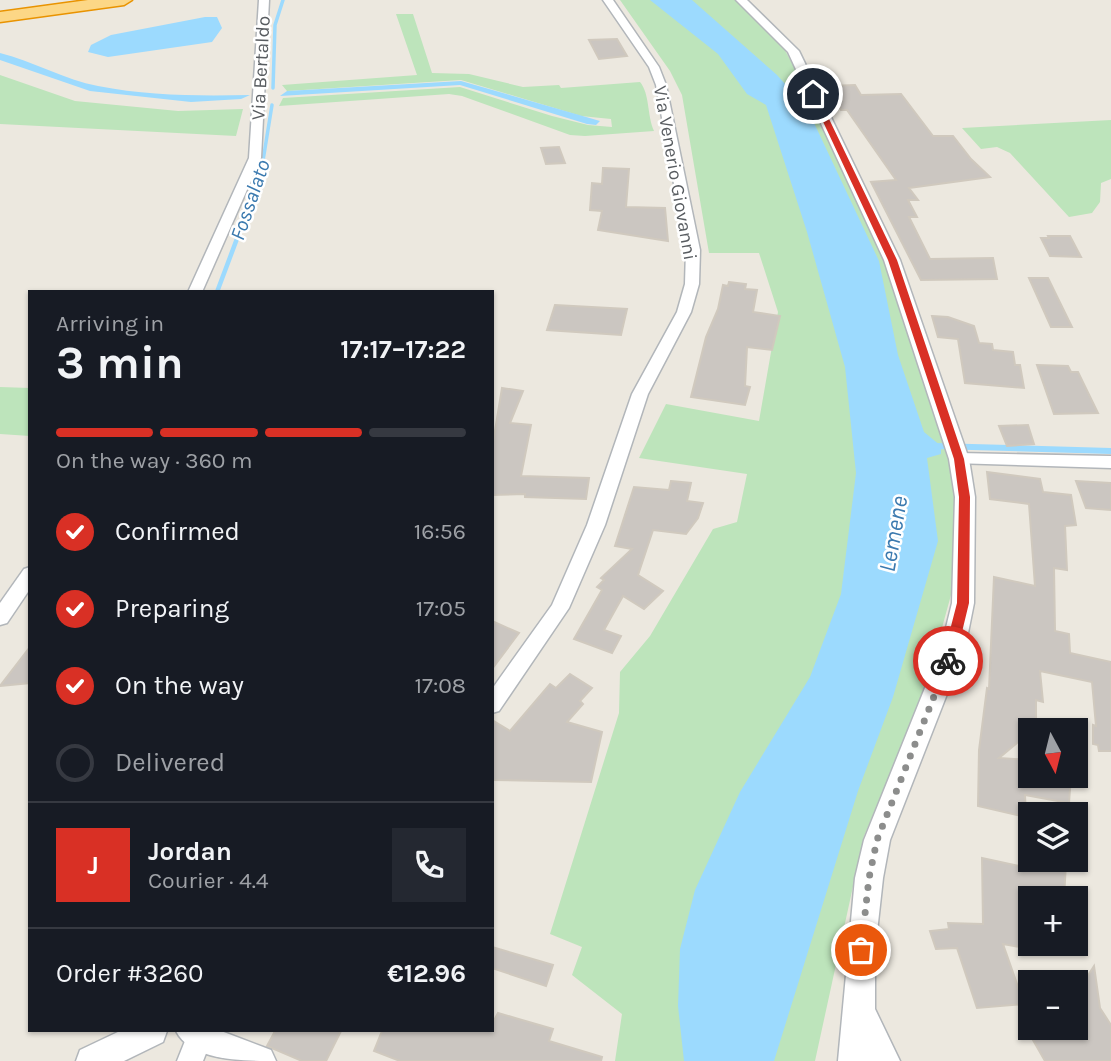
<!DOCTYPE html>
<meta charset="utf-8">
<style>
:root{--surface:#171b24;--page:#242831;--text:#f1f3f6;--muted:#9ea1a6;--line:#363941;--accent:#d93025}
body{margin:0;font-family:Karla,sans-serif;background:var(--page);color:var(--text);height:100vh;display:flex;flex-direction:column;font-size:26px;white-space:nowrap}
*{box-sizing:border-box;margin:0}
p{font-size:23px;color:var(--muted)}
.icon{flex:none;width:38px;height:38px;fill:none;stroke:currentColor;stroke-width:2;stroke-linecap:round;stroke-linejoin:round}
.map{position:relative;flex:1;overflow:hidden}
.panel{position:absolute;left:28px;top:290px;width:466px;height:742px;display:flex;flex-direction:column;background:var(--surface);border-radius:0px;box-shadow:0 2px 5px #0004}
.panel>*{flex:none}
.needle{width:46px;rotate:173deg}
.controls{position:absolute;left:1018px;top:718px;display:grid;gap:14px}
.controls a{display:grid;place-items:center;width:70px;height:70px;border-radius:0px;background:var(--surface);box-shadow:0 2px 5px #0004;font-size:35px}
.pin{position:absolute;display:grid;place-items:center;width:60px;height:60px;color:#fff;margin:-30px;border:4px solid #fff;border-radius:50%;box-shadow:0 2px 7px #0007}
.courier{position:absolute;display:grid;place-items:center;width:70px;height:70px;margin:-35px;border:5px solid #d93025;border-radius:50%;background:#fff;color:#222;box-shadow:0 2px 9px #0007}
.headline em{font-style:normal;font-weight:700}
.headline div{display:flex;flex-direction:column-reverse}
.headline{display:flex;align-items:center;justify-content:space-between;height:119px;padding:0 28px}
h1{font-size:46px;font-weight:700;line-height:52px}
.bar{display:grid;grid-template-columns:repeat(4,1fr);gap:10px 7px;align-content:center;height:84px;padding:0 28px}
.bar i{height:9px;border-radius:5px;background:var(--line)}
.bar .current{background:var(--accent)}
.bar p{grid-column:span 4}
.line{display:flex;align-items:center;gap:18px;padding:0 28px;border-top:2px solid var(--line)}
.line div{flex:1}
.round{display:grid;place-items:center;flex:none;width:74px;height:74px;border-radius:0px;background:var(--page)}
ol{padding:0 28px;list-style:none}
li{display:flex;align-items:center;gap:21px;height:77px}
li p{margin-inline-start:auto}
li .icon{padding:7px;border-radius:50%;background:var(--accent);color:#fff;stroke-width:4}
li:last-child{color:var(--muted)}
li i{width:38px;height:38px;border:4px solid var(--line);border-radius:50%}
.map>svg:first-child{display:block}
.green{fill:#bde4bb}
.water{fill:#9cdafe}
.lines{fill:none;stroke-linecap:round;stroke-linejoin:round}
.stream-far2{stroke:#9cdafe;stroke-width:3.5}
.stream-far1{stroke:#9cdafe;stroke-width:4.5}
.stream{stroke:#9cdafe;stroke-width:6}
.building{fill:#cbc6c1;stroke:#d0c9be;stroke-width:2}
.minor-casing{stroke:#b2b6ba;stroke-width:3}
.tertiary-casing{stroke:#b2b6ba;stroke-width:3}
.motorway-casing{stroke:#e99301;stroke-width:3}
.minor{fill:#fff;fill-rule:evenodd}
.tertiary{fill:#fff;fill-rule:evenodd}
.motorway{fill:#fcd786;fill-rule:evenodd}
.route{fill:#d93025}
.done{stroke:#8c8d8c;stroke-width:7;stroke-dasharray:0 12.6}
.labels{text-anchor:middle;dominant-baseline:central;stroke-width:5;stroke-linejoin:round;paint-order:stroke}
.far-street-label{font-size:19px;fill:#585c60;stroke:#fff}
.far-water-label{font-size:21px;font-style:italic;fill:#3b7aaf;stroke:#fff}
.water-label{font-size:24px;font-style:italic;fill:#3b7aaf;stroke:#fff}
</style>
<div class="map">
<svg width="1111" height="1061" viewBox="0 0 1111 1061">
<rect width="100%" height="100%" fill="#ece8df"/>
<g class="green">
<path d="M620 0H738L779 39 810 97 893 275 949 454 957 509 951 595 921 704 864 836 815 1061H615L622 1014 572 975 582 947 550 934 619 713 620 672 650 636 713 529 737 522 747 474 639 458 666 404 759 421 778 312 759 253H709L682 95 670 71Z"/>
<path d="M396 14H413L432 73 469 74 523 87 559 85 561 88 640 82C650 94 647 116 654 131L585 136 570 135 462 96 449 94 279 106 283 98 460 87 552 116 588 125 612 127 611 119 581 116 461 80 287 91 282 85 417 75Z"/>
<path d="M0 75 75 101 178 111 243 109 236 136 0 124Z"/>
<path d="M1111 120V179L1101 183 1100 202 1092 213 1069 217 1010 153 997 147 981 149 962 128Z"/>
<path d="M0 387 30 388V436L0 434Z"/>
</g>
<g class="water">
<path d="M650 0H692L777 75 804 105 815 125 879 261 898 355 924 432 941 446V454L927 458 938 541 893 697 858 791 774 1061H684L678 1006 680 949 695 890 740 792 810 677 841 594 856 473 845 367 807 232 766 105 747 94 718 54Z"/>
<path d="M205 17H217L222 28 212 42 108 57 88 52 91 45 111 35Z"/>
<path d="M0 53C33 61 65 80 98 86 148 96 200 96 250 95L241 99 191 102 90 91 0 60Z"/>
<path d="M461 81 600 121 596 125 587 124 460 85 280 96 287 91Z"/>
</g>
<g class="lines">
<g class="stream-far2">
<path d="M273 88 275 25 283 0"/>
<path d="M261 173 272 105"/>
</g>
<path class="stream-far1" d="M217 292 262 172"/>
<path class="stream" d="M935 446 1111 451"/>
</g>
<g class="building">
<path d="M617 39 627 56 599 59 589 40Z"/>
<path d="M855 85 861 95 901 94 933 136H953L971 159 990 177 909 188 918 200H908L917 217H909L930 259 993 258 997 279 921 280 871 182 896 180 847 110H841L830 86Z"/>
<path d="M559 147 565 163 546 164 541 148Z"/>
<path d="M603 168 629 169 626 207 665 208 668 241 598 230 602 211 590 210 592 183 602 184Z"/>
<path d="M1048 236H1070L1081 257 1050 256 1041 238H1049Z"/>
<path d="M1029 278H1048L1072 327H1051Z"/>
<path d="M729 282 746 284 745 289 757 290 753 312 780 316 772 350 747 347 745 386 750 387 745 405 691 397 706 337 718 309 723 285 728 286Z"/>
<path d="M555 305 627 309 621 335 547 330Z"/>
<path d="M932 316 948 317 974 326 979 343 992 344 993 350 1013 352 1015 365H1020L1024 388 965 383 958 339 938 337Z"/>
<path d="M1037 365 1068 366 1071 372H1078L1098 413 1054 414Z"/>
<path d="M502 388 523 391 510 423 531 425 521 476 589 478 586 499 525 497V494L492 495V449Z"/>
<path d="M1028 425 1034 444 1007 446 999 426Z"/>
<path d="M987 472 1040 479 1043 492 1071 495 1076 525 1065 526 1067 570 1054 568 1055 631 1069 634 1070 653 1111 662V751H1099L1098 745 1093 744V725L1096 726 1092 682 1040 671 1043 702 1036 700V727L999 758 1031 760V775H1071L1069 803 1025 795 1026 817 978 806 979 750 987 688 989 689 994 577 1035 586 1029 504 990 499Z"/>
<path d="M671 481 691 483 687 501 703 503 698 518 686 534 653 530 638 575 663 591 644 609 623 596 604 630 621 636 612 653 574 639 602 590 597 587 604 580 601 578 632 549 615 546 634 487 669 490Z"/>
<path d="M1076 481 1111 483V510L1086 508Z"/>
<path d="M492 621 519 633 492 669Z"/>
<path d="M30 647V683L0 686Z"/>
<path d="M570 674 592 688 580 701 583 704 567 722 602 732 591 782 492 780V720L510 731 550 684 556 688Z"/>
<path d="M982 858 1033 869 1034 859H1054L1066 863 1064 898H1031V949L1003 944 1024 1004 977 1008 957 948 936 949 930 931 949 929 948 923 983 924Z"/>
<path d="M492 947 553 965 546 986 492 968Z"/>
<path d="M1094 966 1100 1008 1111 1025V1061H1045L1033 1040 1059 1031 1056 1027H1076V994Z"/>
<path d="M498 1013 553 1029 549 1041 602 1057 601 1061H400L374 1051 382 1031H492V1024Z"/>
<path d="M275 1031H341L326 1061H302L267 1046Z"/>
</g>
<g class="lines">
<defs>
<g id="minor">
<path d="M259 0H269L261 158 202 292H188L249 158Z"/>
<path d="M603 0H613L659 67 666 85 700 250 699 284 691 312 648 394 605 525 569 608 499 711 492 713V689L552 605 587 525 632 394 677 312 685 284 686 250 656 85 649 67Z"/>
<path d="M959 453 1111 456V468L953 463 951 459Z"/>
<path d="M30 567V589L7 623 0 625V603L24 569Z"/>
<path d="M189 1031H209L212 1038 203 1061H177Z"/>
</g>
<g id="tertiary">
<path d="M736 0H747L799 51 900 260 969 459 975 497 974 603 965 648 890 840 883 878 875 950V1009L900 1061H838L855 878 864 840 941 648 952 603 955 497 949 459 884 260 788 52Z"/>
<path d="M120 1031H167L163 1042 124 1061H76L80 1050Z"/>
<path d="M176 1031H221L271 1050 276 1061C242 1061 191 1061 176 1031Z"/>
</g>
<path id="motorway" d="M88 0H132L124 5 0 22V12Z"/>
</defs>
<use href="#minor" class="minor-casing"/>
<use href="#tertiary" class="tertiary-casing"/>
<use href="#motorway" class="motorway-casing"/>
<use href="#minor" class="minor"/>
<use href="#tertiary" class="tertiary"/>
<use href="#motorway" class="motorway"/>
</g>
<path class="route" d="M813 92 817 94 897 260 964 459 970 497 969 603 955 661 948 666 942 661 957 603 959 497 954 459 888 260 810 94Z"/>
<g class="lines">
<path class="done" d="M861 950 869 878 877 840 948 661"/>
</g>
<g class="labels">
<g class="far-street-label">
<text transform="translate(261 68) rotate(-87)">Via Bertaldo</text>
<text transform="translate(675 173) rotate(80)">Via Venerio Giovanni</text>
</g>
<g class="far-water-label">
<text transform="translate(250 200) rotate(-71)">Fossalato</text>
</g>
<g class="water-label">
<text transform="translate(893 534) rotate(-80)">Lemene</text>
</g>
</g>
</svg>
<div class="controls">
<a><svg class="needle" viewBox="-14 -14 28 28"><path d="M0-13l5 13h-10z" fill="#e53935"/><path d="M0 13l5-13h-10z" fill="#9ea1a6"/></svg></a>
<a><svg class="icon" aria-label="layers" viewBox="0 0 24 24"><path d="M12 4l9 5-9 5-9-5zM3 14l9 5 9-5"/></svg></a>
<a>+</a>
<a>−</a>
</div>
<div class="pin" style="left:861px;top:950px;background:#ea580c"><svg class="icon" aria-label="bag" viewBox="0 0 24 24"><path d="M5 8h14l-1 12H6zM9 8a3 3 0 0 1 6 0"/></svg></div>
<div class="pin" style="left:813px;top:94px;background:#1f2937"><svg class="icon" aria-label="home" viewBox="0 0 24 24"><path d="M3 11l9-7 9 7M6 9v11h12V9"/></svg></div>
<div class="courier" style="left:948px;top:661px"><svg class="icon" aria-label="bike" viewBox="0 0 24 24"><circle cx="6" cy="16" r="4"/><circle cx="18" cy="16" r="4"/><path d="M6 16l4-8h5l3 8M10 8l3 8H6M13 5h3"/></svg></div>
<section class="panel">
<div class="headline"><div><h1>3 min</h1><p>Arriving in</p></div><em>17:17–17:22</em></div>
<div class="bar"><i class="current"></i><i class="current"></i><i class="current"></i><i></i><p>On the way · 360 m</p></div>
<ol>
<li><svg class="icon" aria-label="check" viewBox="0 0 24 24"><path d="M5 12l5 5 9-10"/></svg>Confirmed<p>16:56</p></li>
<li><svg class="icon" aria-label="check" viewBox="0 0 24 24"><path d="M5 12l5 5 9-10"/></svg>Preparing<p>17:05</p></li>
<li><svg class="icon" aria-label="check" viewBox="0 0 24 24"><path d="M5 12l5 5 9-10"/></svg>On the way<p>17:08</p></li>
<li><i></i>Delivered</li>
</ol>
<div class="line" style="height:126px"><b class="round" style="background:var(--accent);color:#fff">J</b><div><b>Jordan</b><p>Courier · 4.4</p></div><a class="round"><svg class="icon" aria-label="phone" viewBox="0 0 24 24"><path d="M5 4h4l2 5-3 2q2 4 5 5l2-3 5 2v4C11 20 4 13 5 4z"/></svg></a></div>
<div class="line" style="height:91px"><div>Order #3260</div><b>€12.96</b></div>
</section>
</div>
